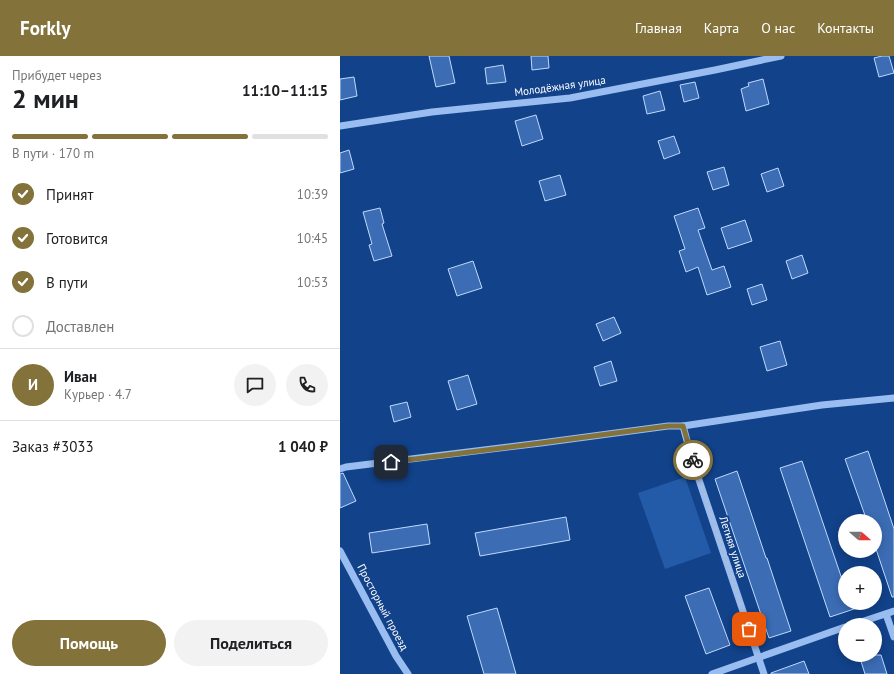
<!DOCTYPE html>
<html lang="ru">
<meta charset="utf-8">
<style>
:root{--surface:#fff;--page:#f2f2f2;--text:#202124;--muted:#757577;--line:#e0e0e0;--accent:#84723b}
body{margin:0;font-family:"PT Sans",sans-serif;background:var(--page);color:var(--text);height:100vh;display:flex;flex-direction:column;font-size:15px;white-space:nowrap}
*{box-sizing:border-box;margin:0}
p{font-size:13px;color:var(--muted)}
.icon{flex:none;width:22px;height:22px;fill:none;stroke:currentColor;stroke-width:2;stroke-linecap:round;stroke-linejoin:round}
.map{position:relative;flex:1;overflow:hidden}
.panel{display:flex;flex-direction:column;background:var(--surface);width:340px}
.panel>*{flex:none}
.needle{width:26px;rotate:110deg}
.fabs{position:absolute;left:498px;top:458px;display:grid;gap:8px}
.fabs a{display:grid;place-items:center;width:44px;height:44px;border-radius:50%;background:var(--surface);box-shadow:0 2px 10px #0003;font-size:20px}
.pin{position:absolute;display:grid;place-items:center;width:34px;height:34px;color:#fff;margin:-17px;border-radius:8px;box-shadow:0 2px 6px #0006}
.courier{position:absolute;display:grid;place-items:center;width:40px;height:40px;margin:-20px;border:3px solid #84723b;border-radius:50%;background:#fff;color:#222;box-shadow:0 1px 5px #0007}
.summary em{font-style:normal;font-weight:700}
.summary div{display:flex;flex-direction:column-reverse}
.summary{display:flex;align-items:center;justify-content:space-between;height:68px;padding:0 12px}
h1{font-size:26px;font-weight:700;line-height:30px}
.bar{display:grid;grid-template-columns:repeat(4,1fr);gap:6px 4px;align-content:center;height:48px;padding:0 12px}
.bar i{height:5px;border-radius:3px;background:var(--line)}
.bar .current{background:var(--accent)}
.bar p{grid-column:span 4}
.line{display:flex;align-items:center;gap:10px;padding:0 12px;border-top:1px solid var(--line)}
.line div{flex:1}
.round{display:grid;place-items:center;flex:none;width:42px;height:42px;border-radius:21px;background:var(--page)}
ol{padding:0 12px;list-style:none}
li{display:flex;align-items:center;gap:12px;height:44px}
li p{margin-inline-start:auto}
li .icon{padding:4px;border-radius:50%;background:var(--accent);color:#fff;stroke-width:4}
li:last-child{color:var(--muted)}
li i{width:22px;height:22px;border:2px solid var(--line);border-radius:50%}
.action{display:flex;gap:8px;margin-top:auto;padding:8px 12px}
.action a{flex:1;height:46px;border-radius:24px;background:var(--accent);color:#fff;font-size:16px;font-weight:700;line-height:46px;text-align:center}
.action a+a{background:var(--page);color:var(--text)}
header{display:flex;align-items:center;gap:24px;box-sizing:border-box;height:56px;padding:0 20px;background:var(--accent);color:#fff}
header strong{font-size:19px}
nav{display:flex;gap:22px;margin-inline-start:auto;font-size:14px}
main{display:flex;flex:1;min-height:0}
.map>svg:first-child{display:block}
.green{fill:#245ba9}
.building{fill:#3b6cb4;stroke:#bfd9fc}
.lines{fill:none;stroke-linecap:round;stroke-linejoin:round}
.minor{stroke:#99bdf1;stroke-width:7}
.done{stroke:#acbdd6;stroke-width:4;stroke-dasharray:0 7.2}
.route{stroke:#84723b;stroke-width:5}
.labels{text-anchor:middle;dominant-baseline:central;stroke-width:3.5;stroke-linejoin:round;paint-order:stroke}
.street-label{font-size:11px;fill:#fff;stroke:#12428a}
</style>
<header>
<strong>Forkly</strong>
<nav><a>Главная</a><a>Карта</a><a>О нас</a><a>Контакты</a></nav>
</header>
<main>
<section class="panel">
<div class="summary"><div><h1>2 мин</h1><p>Прибудет через</p></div><em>11:10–11:15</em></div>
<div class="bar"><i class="current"></i><i class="current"></i><i class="current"></i><i></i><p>В пути · 170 m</p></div>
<ol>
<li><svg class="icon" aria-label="check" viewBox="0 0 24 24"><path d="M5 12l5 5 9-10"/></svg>Принят<p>10:39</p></li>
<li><svg class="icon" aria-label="check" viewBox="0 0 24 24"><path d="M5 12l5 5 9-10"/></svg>Готовится<p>10:45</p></li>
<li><svg class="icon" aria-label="check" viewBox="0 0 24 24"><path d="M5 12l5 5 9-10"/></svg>В пути<p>10:53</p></li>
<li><i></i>Доставлен</li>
</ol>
<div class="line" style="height:72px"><b class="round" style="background:var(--accent);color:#fff">И</b><div><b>Иван</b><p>Курьер · 4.7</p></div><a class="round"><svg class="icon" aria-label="chat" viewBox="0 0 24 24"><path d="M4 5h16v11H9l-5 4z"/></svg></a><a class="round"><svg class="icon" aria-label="phone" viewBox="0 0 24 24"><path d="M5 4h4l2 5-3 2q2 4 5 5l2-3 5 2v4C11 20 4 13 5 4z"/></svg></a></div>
<div class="line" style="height:52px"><div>Заказ #3033</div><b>1 040 ₽</b></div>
<div class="action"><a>Помощь</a><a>Поделиться</a></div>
</section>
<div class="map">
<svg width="554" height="618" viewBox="0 0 554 618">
<rect width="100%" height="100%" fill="#12428a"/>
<path class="green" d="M345 421 371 497 325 513 298 437Z"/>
<g class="building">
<path d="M89 0H109L115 27 96 31Z"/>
<path d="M191 0H208L209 12 192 14Z"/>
<path d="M542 0H549L554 17 539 21 534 2Z"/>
<path d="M163 9 166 26 147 28 145 12Z"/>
<path d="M14 21 17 40 0 44V23Z"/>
<path d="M423 23 429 48 406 55 401 33 409 30 408 27Z"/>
<path d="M355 26 359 42 344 46 340 29Z"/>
<path d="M320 35 325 54 307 58 303 40Z"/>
<path d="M196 59 203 83 182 90 175 65Z"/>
<path d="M334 80 340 97 324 103 318 85Z"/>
<path d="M9 94 14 113 0 117V97Z"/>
<path d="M384 111 389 129 373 134 367 116Z"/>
<path d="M438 112 444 130 427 136 421 118Z"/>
<path d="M220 119 226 139 205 145 199 125Z"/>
<path d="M40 152 44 167 42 168 52 200 34 205 29 189 32 188 23 156Z"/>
<path d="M358 152 365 172 358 174 372 214 384 210 391 231 367 239 358 211 346 216 339 195 345 193 334 160Z"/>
<path d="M405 164 412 185 388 193 381 172Z"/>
<path d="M462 199 468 217 452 223 446 205Z"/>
<path d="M133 205 142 232 117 240 108 213Z"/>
<path d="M422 228 427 244 412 249 407 233Z"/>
<path d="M274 261 281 277 263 285 256 268Z"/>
<path d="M440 285 447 309 427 315 420 291Z"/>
<path d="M271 305 277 325 260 330 254 311Z"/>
<path d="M128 319 137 348 117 354 108 325Z"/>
<path d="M67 346 71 361 54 366 50 350Z"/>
<path d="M528 395 554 473V541H552L535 490V465H527L505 403Z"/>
<path d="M462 405 505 532V547H525L526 549 490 561 440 412Z"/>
<path d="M397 415 426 502H427L451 575 429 582 375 423Z"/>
<path d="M3 417 16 445 0 452V418Z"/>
<path d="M226 461 230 484 140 500 135 477Z"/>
<path d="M87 468 90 488 32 497 29 477Z"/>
<path d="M369 532 390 589 366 598 345 540Z"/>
<path d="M157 552 176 618H144L127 560Z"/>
<path d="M519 599H541L547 618H525Z"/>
<path d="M464 605 469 618H431V617Z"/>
</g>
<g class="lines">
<g class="minor">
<path d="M0 70 92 56 230 42 375 14 441 0"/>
<path d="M343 370 352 403 424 618"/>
<path d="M0 413 6 411 201 387 328 370H343L482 349 554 342"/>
<path d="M0 495 56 600 68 618"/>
<path d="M546 558 554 581"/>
<path d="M512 569 554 555"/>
<path d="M372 618 505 571"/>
</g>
</g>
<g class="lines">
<path class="done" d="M353 404 409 573"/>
<path class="route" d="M51 406 201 387 328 370H343L353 404"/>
</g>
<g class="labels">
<g class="street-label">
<text transform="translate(220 30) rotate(-8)">Молодёжная улица</text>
<text transform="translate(393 491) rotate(72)">Летняя улица</text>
<text transform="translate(43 551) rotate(62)">Просторный проезд</text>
</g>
</g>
</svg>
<div class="fabs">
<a><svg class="needle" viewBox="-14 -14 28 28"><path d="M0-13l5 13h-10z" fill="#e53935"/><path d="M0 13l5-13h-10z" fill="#757577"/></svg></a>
<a>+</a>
<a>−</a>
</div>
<div class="pin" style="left:409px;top:573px;background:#ea580c"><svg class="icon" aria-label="bag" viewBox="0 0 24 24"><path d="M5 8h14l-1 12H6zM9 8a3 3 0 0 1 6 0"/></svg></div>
<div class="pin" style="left:51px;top:406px;background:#1f2937"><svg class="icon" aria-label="home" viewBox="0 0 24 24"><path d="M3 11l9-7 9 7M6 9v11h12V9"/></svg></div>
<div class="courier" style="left:353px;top:404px"><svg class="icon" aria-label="bike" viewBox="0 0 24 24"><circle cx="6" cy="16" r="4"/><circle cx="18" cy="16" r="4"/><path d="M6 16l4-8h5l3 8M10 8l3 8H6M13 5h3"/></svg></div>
</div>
</main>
